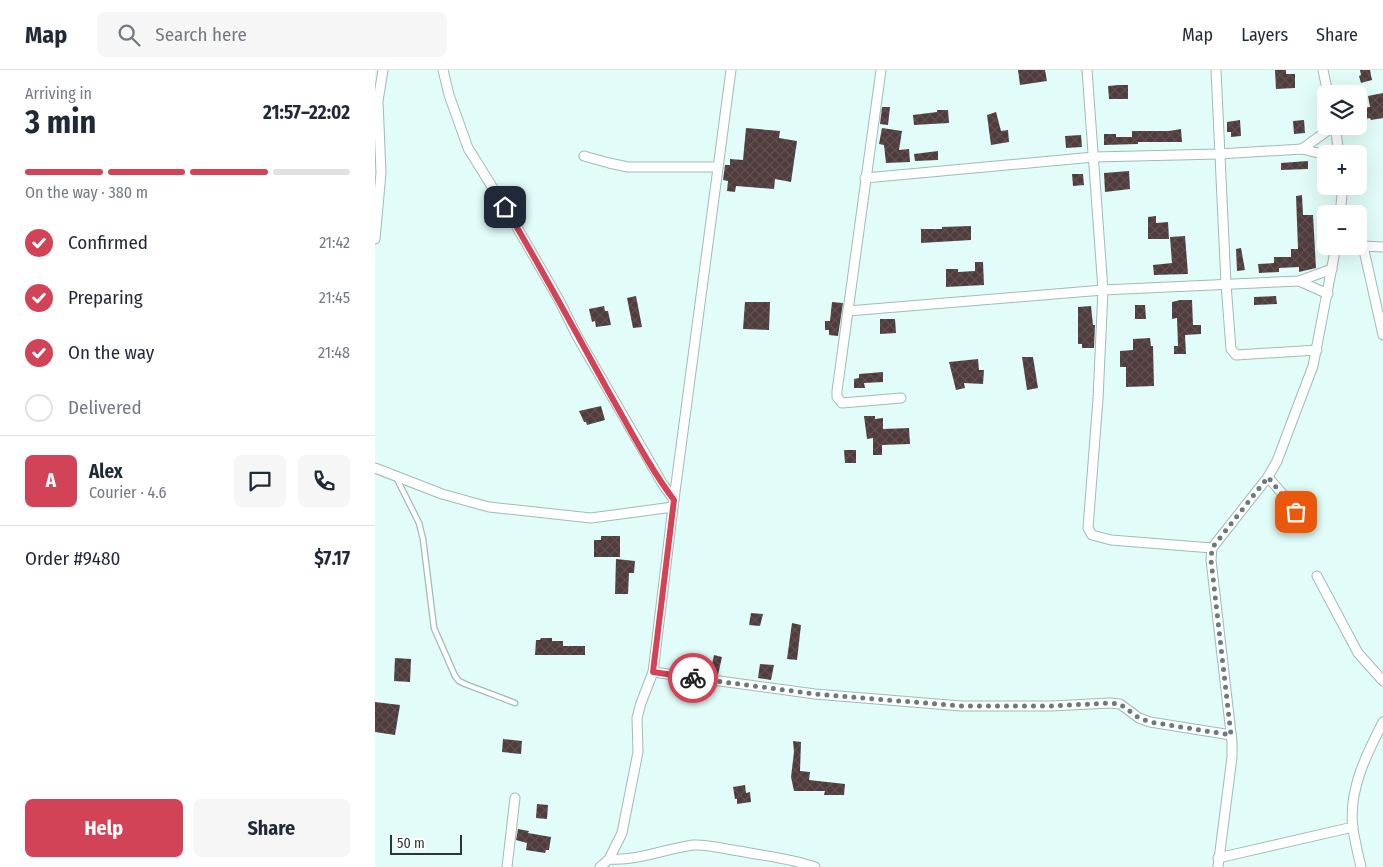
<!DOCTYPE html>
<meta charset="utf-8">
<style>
:root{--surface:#fff;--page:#f6f6f7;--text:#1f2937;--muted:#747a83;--line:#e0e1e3;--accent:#d34357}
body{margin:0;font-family:"Fira Sans Condensed",sans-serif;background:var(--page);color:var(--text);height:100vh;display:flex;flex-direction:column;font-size:19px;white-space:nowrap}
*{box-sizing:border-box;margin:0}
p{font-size:16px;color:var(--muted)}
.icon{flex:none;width:28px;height:28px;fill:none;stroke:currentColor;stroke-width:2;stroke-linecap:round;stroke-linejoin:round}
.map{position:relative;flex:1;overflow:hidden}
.panel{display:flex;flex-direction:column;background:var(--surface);width:375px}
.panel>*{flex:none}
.controls{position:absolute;left:942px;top:15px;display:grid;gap:10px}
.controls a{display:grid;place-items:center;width:50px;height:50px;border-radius:8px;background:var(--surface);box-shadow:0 5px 20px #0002;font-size:25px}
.scale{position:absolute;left:15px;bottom:12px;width:72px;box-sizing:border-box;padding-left:5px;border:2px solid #2b3534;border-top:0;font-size:14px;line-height:18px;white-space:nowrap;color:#2b3534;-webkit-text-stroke:4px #fff;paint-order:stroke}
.pin{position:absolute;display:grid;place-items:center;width:42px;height:42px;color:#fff;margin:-21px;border-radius:10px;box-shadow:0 2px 8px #0006}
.courier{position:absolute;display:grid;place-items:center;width:50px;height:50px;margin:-25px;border:4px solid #d34357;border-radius:50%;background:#fff;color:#222;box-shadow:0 1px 6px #0007}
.overview em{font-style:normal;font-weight:700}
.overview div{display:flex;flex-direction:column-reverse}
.overview{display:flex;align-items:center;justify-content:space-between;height:85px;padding:0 25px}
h1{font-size:32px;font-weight:700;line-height:38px}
.bar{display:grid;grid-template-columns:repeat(4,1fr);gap:8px 5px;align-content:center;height:60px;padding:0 25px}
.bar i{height:6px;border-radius:4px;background:var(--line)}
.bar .current{background:var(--accent)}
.bar p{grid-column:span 4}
.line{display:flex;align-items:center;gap:12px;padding:0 25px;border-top:1px solid var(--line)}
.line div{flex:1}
.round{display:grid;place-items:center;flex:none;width:52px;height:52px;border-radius:8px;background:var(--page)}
ol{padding:0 25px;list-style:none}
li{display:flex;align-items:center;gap:15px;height:55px}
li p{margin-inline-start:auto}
li .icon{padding:5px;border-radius:50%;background:var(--accent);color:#fff;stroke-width:4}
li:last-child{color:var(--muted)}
li i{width:28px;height:28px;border:2px solid var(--line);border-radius:50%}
.action{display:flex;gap:10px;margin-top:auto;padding:10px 25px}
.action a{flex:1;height:58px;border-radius:8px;background:var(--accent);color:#fff;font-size:20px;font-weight:700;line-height:58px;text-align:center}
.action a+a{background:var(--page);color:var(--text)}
header{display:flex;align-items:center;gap:30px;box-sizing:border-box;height:70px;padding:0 25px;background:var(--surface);border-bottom:1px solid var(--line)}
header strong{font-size:24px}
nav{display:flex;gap:28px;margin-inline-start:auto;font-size:18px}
.search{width:350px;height:45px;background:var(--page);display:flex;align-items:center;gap:12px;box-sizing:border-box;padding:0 18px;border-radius:8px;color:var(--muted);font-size:19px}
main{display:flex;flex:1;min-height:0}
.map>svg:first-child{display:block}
.building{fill:url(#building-cross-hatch)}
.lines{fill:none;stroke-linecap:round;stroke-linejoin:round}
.lane-casing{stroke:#a1bab6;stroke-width:7}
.street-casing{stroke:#a1bab6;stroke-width:11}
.lane{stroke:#fff;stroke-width:4.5}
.street{stroke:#fff;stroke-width:9}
.done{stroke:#6b7b79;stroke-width:5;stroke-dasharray:0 9}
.route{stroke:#d34357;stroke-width:6}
</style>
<header>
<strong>Map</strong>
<div class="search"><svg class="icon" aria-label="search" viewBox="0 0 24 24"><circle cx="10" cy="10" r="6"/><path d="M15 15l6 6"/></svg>Search here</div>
<nav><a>Map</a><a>Layers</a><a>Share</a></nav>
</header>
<main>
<section class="panel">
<div class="overview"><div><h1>3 min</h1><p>Arriving in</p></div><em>21:57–22:02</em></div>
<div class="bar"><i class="current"></i><i class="current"></i><i class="current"></i><i></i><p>On the way · 380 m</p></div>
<ol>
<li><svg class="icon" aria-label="check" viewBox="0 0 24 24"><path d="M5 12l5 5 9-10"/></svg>Confirmed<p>21:42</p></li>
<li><svg class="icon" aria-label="check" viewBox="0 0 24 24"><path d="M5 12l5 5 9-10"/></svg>Preparing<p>21:45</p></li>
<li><svg class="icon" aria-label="check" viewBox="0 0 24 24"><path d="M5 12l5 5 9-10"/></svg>On the way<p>21:48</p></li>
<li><i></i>Delivered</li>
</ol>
<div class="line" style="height:90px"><b class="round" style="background:var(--accent);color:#fff">A</b><div><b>Alex</b><p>Courier · 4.6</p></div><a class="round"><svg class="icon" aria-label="chat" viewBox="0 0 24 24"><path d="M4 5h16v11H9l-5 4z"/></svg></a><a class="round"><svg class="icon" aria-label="phone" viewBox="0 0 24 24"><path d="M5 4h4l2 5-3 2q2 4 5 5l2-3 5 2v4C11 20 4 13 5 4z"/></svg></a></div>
<div class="line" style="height:65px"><div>Order #9480</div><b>$7.17</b></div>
<div class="action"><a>Help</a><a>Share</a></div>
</section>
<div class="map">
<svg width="1008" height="797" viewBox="0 0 1008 797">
<defs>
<pattern id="building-cross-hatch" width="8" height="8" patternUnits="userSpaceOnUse" patternTransform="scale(1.25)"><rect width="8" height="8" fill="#503c3d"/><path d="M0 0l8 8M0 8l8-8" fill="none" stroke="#615051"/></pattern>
</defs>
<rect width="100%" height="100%" fill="#e2fdf9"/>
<g class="building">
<path d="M643 0H670L672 11 645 15Z"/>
<path d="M900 0H911V4H920V18L901 19Z"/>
<path d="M985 0H995L997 10 986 13 984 6 986 5Z"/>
<path d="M744 15H753V29H734L733 16Z"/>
<path d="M1008 23V48L996 50 995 48 990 49 988 38 995 37 993 26Z"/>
<path d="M507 37H515L513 55 505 54Z"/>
<path d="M562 40H573L574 53 539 55 538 45 562 42Z"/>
<path d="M621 42 626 61 633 60 634 72 616 75 612 45Z"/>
<path d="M865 50 866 66 856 67V62H852V52Z"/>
<path d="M929 50 930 63 919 64 918 51Z"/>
<path d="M371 58 405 61 404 68 422 71 416 112 400 109 399 119 361 116 360 122 352 121 353 111 348 110 350 95H355V89L368 90Z"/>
<path d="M507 58 527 61 524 80 534 79 535 92 511 93 509 75 504 74Z"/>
<path d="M806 59 807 72H763V74L729 75V64H741V67H757V61H794Z"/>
<path d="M706 65 707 77 691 78 690 66Z"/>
<path d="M563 81V90L540 91 539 84Z"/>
<path d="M933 91V99L906 100V93Z"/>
<path d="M754 101 755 119 730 122 729 103Z"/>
<path d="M697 104H708L709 115 698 116Z"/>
<path d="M927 125 928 145H938L941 198 924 202V197L904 198V202L884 203 883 194 899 193V187H916V179H923L921 126Z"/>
<path d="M781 146V153L793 152 794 169H773V147Z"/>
<path d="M596 156V170L546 173V159H567V157Z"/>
<path d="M810 166 813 204 779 205 778 195 797 193 795 167Z"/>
<path d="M866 178 870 200 862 201 861 179Z"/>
<path d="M600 192H608L609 215 571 217V199H583V202L600 201Z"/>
<path d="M261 226 267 257 258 258 252 228Z"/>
<path d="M901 226 902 234 879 235V227Z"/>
<path d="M805 230H817L818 255H826V264L810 265 811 284H799V276H803L802 248 797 249V232Z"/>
<path d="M370 232H395L394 260 368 259Z"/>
<path d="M457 232 468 233 463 266 454 265V260H450V251H455Z"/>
<path d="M760 235H770L771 249H760Z"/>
<path d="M229 236 230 241H233L236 255 221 257 220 251 217 252 214 239Z"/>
<path d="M716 236 718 255H720L719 278H707V274H703V237Z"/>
<path d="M505 249H520L521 263 505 264Z"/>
<path d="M775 268 776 276H778L779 316 751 317V297H745V281L758 280V269Z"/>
<path d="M647 287H658L663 318 652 320Z"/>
<path d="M603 289 604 300H609L608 314 589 313 590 318 581 320 574 292Z"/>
<path d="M508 302V312L489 313 490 318H479V309L484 308V304Z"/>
<path d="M226 336 230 350 212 355 211 352H209L204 341Z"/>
<path d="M489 346H500V349L508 348V359L534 358 535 374 507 375V385H498V368L492 369Z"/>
<path d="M469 380H481V393H470Z"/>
<path d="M226 466H245V487H219V470H226Z"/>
<path d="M241 489 260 491 259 503H254L253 524H240Z"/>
<path d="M376 543 388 544 385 556 374 555Z"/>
<path d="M417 553 426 555 422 590 412 589Z"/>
<path d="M166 568H177V571H188V576H210V585H160L161 570H165Z"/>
<path d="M339 585 347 587 343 605 335 603Z"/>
<path d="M20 588 36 589 35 612 19 611Z"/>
<path d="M385 594 399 595 396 610 383 608Z"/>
<path d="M0 632 25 635 20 665 0 662Z"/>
<path d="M128 669 147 671 146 684 127 682Z"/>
<path d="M418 671 426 672 425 701 435 702 434 710 470 714 469 725H449L450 721H419L416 707 419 682Z"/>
<path d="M370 715 371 723 375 722 376 732 362 734V729H360L358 717Z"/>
<path d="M162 734 173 735 172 749 161 748Z"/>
<path d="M143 759 154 761 153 763 176 767 174 780H171L170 783 151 780 152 773 141 770Z"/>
</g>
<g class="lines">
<defs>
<path id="lane" d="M21 407 44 453 48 469 59 558 80 606 84 611 90 614 140 633"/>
<g id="street">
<path d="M68 0 74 25 93 78 139 152 184 230 202 266 287 413 299 430"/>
<path d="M506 0 462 321V327L467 333 526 328"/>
<path d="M712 0 728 220 723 329 713 458 717 465 736 470 837 478"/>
<path d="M841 0 851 214 856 279 861 285 942 280"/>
<path d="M948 0 953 24"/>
<path d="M960 56 964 84"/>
<path d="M927 79 959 56"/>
<path d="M209 86 234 93 253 97H343"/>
<path d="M490 108 719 87 844 84 927 79 951 85"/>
<path d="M965 144 968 116"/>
<path d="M0 169 6 103 3 31 8 0"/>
<path d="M984 173 988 176 1008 265"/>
<path d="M988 176 1008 177"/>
<path d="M924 211 953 224"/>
<path d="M473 241 728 220 924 211 957 199"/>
<path d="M0 398 67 424 114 437 216 448 298 437"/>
<path d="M893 407 911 428 931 457"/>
<path d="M942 506 983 583 1008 611"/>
<path d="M278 602 440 624 586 636H676L735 633 745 634 764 648 775 652 856 665"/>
<path d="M843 788 978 757"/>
<path d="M234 789C263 791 290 779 318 775 333 774 349 779 364 781 390 786 415 788 440 797"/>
<path d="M132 797 140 728"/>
<path d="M225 797 234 789 247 763 263 682 262 648 266 633 278 602 298 437 356 0"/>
<path d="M843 797 857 687V672L836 490 837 478 893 407 902 391 938 296 961 176"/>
<path d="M986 797C983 784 980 772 978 759 973 721 991 685 1008 652"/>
</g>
</defs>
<use href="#lane" class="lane-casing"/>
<use href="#street" class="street-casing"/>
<use href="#lane" class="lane"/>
<use href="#street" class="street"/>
</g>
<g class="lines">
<path class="done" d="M318 608 440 624 586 636H676L735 633 745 634 764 648 775 652 856 665 836 490 837 478 893 407 921 442"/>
<path class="route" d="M130 137C167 199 201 263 236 326 256 361 275 398 299 430L278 602 318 608"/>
</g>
</svg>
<div class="controls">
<a><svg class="icon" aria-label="layers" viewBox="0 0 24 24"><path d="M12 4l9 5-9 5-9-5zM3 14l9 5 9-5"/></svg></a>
<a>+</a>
<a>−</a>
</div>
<div class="scale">50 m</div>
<div class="pin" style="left:921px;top:442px;background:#ea580c"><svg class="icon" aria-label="bag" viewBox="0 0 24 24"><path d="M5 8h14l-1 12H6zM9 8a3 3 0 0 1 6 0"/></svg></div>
<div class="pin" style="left:130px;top:137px;background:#1f2937"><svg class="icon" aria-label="home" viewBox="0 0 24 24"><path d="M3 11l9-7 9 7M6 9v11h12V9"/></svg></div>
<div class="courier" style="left:318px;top:608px"><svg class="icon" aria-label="bike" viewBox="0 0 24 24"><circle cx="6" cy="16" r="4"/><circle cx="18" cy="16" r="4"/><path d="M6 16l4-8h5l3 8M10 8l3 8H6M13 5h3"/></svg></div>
</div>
</main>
